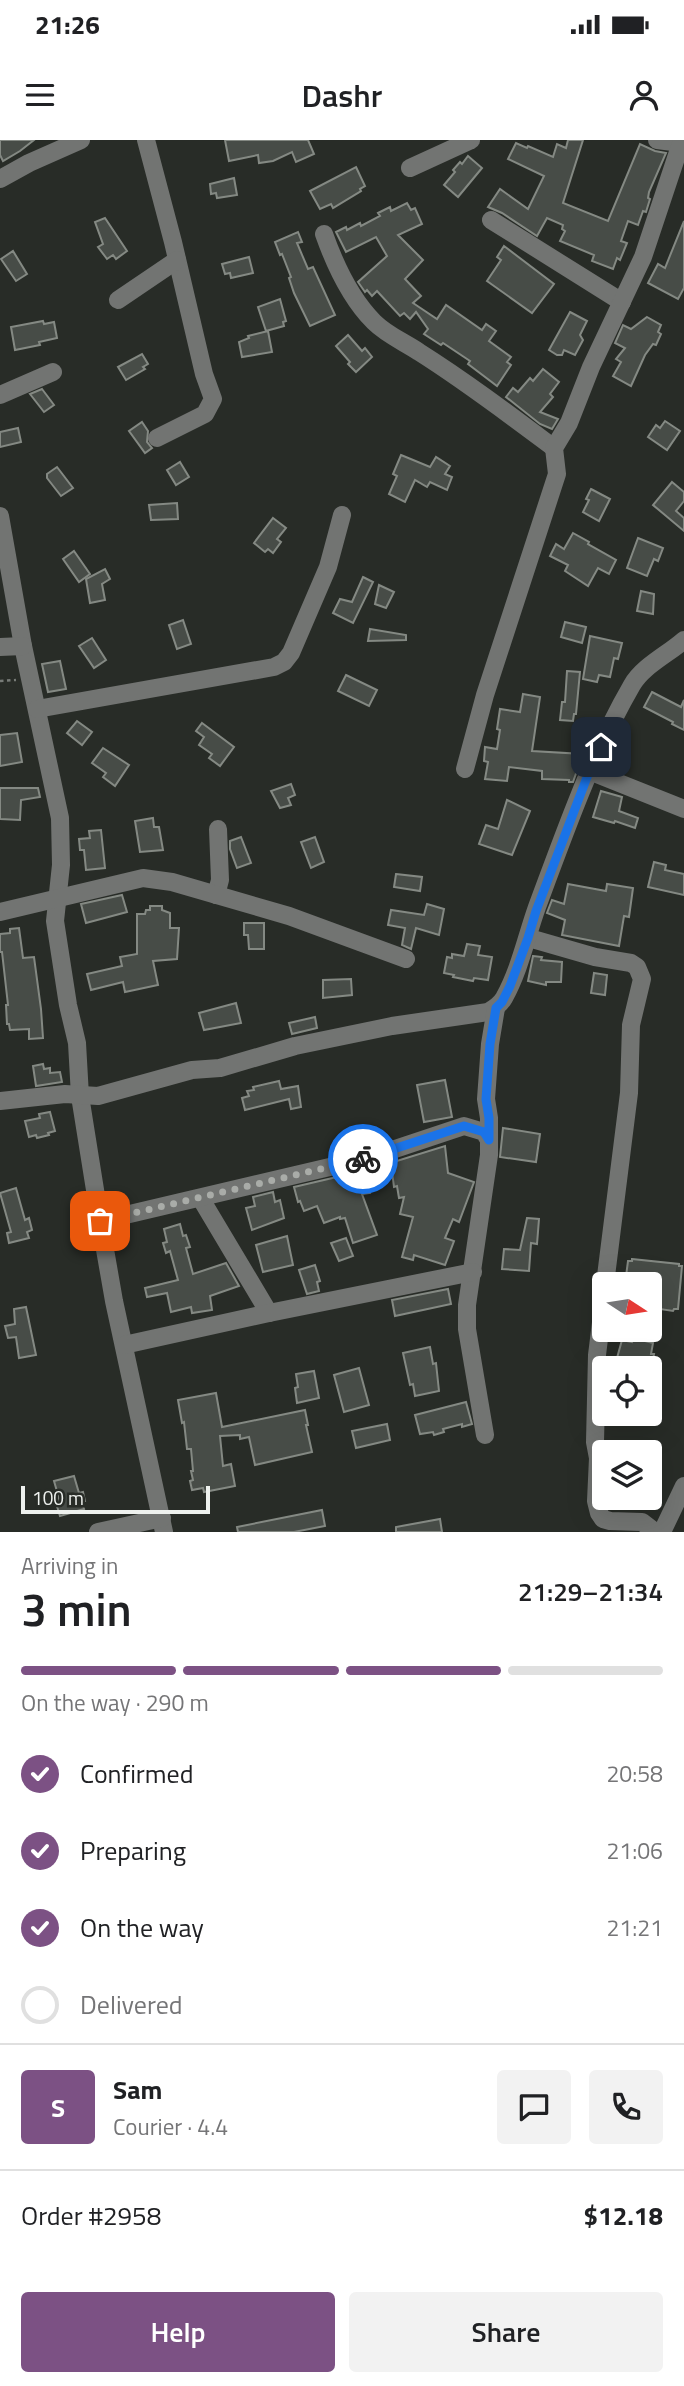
<!DOCTYPE html>
<meta charset="utf-8">
<style>
:root{--surface:#fff;--page:#f2f2f2;--text:#202124;--muted:#757577;--line:#e0e0e0;--accent:#7c5184}
body{margin:0;font-family:"Titillium Web",sans-serif;background:var(--page);color:var(--text);height:100vh;display:flex;flex-direction:column;font-size:26px;white-space:nowrap}
*{box-sizing:border-box;margin:0}
p{font-size:23px;color:var(--muted)}
.icon{flex:none;width:38px;height:38px;fill:none;stroke:currentColor;stroke-width:2;stroke-linecap:round;stroke-linejoin:round}
.map{position:relative;height:1392px;overflow:hidden}
.drawer{display:flex;flex-direction:column;background:var(--surface);flex:1}
.drawer>*{flex:none}
.needle{width:46px;rotate:102deg}
.controls{position:absolute;left:592px;top:1132px;display:grid;gap:14px}
.controls a{display:grid;place-items:center;width:70px;height:70px;border-radius:7px;background:var(--surface);box-shadow:0 7px 28px #0002;font-size:35px}
.scale{position:absolute;left:21px;bottom:18px;width:189px;box-sizing:border-box;padding-left:7px;border:4px solid #eef1ee;border-top:0;font-size:19px;line-height:24px;white-space:nowrap;color:#eef1ee;-webkit-text-stroke:5px #282c27;paint-order:stroke}
.pin{position:absolute;display:grid;place-items:center;width:60px;height:60px;color:#fff;margin:-30px;border-radius:14px;box-shadow:0 4px 10px #0006}
.courier{position:absolute;display:grid;place-items:center;width:70px;height:70px;margin:-35px;border:5px solid #1a73e8;border-radius:50%;background:#fff;color:#222;box-shadow:0 2px 9px #0007}
.head em{font-style:normal;font-weight:600}
.head div{display:flex;flex-direction:column-reverse}
.head{display:flex;align-items:center;justify-content:space-between;height:119px;padding:0 21px}
h1{font-size:46px;font-weight:600;line-height:52px}
.bar{display:grid;grid-template-columns:repeat(4,1fr);gap:10px 7px;align-content:center;height:84px;padding:0 21px}
.bar i{height:9px;border-radius:5px;background:var(--line)}
.bar .current{background:var(--accent)}
.bar p{grid-column:span 4}
.line{display:flex;align-items:center;gap:18px;padding:0 21px;border-top:2px solid var(--line)}
.line div{flex:1}
.round{display:grid;place-items:center;flex:none;width:74px;height:74px;border-radius:7px;background:var(--page)}
ol{padding:0 21px;list-style:none}
li{display:flex;align-items:center;gap:21px;height:77px}
li p{margin-inline-start:auto}
li .icon{padding:7px;border-radius:50%;background:var(--accent);color:#fff;stroke-width:4}
li:last-child{color:var(--muted)}
li i{width:38px;height:38px;border:4px solid var(--line);border-radius:50%}
.cta{display:flex;gap:14px;margin-top:auto;padding:14px 21px}
.cta a{flex:1;height:80px;border-radius:7px;background:var(--accent);color:#fff;font-size:28px;font-weight:600;line-height:80px;text-align:center}
.cta a+a{background:var(--page);color:var(--text)}
.status{display:flex;justify-content:space-between;align-items:center;height:49px;padding:0 35px;background:var(--surface);direction:ltr}
.status svg{height:19px;fill:currentColor}
header{display:flex;justify-content:space-between;align-items:center;height:91px;padding:0 21px;background:var(--surface);font-size:32px;font-weight:600}
.map>svg:first-child{display:block}
.building{fill:#474c47;stroke:#848983;stroke-width:2}
.lines{fill:none;stroke-linecap:round;stroke-linejoin:round}
.path{stroke:#777b77;stroke-width:2.5;stroke-dasharray:3.5 3.5;stroke-linecap:butt}
.minor{stroke:#727472;stroke-width:18}
.done{stroke:#a9aca8;stroke-width:7;stroke-dasharray:0 12.6}
.route{stroke:#1a73e8;stroke-width:9}
</style>
<div class="status"><b>21:26</b><svg viewBox="0 0 49 12"><path d="M0 12V9h3v3zM5 12V6h3v6zM10 12V3h3v9zM15 12V0h3v12zM26 1h20v11H26zM47 4h2v5h-2z"/></svg></div>
<header><svg class="icon" aria-label="menu" viewBox="0 0 24 24"><path d="M4 6h16M4 12h16M4 18h16"/></svg>Dashr<svg class="icon" aria-label="person" viewBox="0 0 24 24"><circle cx="12" cy="8" r="4"/><path d="M4 21q1-7 8-7t8 7"/></svg></header>
<div class="map">
<svg width="684" height="1392" viewBox="0 0 684 1392">
<rect width="100%" height="100%" fill="#282c27"/>
<g class="building">
<path d="M0 0H34L20 11 3 21 0 15Z"/>
<path d="M225 0H308L314 14 296 22 292 12 273 21 259 23 258 15 229 21Z"/>
<path d="M568 0H583L563 63 608 81 640 4 655 11 666 13 649 52 648 58 650 59 646 72 643 71 638 85 628 81 621 101 627 103 620 120 617 118 613 129 592 121 594 115 560 101 565 91 562 89 563 85 547 78 537 96 502 73 488 67 500 49 528 69 544 36 508 19 516 3 527 8 528 6 553 17 557 4 566 8Z"/>
<path d="M468 16 482 28 458 57 444 45 455 32 453 30 460 22 462 24Z"/>
<path d="M356 27 365 46 360 49 361 51 333 68 331 64 320 69 310 51Z"/>
<path d="M234 38 237 55 217 58 216 53 211 54 210 44Z"/>
<path d="M407 63 411 70 415 68 422 84 398 95 423 120 405 139 421 156 413 163 437 179 446 165 482 190 486 184 496 191 489 201 511 217 507 222 511 225 497 246 468 224 470 221 443 203 441 205 424 194 428 189 416 172 410 179 404 173 400 176 377 151 372 156 367 150 365 152 358 142 387 116 376 97 346 112 336 92 346 87 347 90 360 83 361 86 380 76 378 73 390 67 391 71Z"/>
<path d="M105 78 127 111 116 119 113 115 107 119 98 107 103 104 95 82Z"/>
<path d="M684 81V148L678 159 648 143 658 124 665 128Z"/>
<path d="M298 92 302 102 297 103 308 129 313 127 335 175 310 186 294 153 289 138 291 137 282 114 280 115 275 102Z"/>
<path d="M504 106 554 144 532 173 487 141 501 120 497 117Z"/>
<path d="M13 111 27 134 16 141 1 119Z"/>
<path d="M249 117 253 133 231 138 230 133 225 134 222 124Z"/>
<path d="M280 159 286 181 283 182 284 186 266 191 258 167Z"/>
<path d="M570 172 587 181 580 195 583 200 575 215 564 210 562 215H557L549 210Z"/>
<path d="M647 177 661 185 658 192 661 194 656 205 653 204 645 215 631 246 613 236 621 222 616 219 625 208 615 203 623 185 631 189Z"/>
<path d="M43 181 44 184 54 182 57 198 39 202 40 205 15 210 11 187Z"/>
<path d="M268 191 272 212 242 217 239 202 249 198 248 196Z"/>
<path d="M348 195 362 211 365 208 372 217 356 232 348 224 350 222 336 206Z"/>
<path d="M142 214 148 224 143 227 145 229 126 240 118 227Z"/>
<path d="M543 229 559 242 550 254 553 257 540 272 558 279 552 289 540 284 506 257 513 248 518 252 530 238 533 241Z"/>
<path d="M42 249 54 265 44 272 30 254Z"/>
<path d="M665 281 680 291 667 310 648 297 656 285 660 288Z"/>
<path d="M142 282 148 291 147 302 152 308 145 313 129 291Z"/>
<path d="M18 288 21 302 0 307V292Z"/>
<path d="M401 315 430 327 436 317 450 326 445 334 452 337 447 350 430 342 427 347 415 340 405 362 389 354 397 336 393 334Z"/>
<path d="M180 322 189 337 176 345 167 330Z"/>
<path d="M57 327 73 348 61 356 47 338V334Z"/>
<path d="M672 342 684 352V361L676 371 684 378V391L653 365Z"/>
<path d="M591 349 610 359 599 381 583 372 589 360 586 359Z"/>
<path d="M177 363 178 379 151 380 149 365Z"/>
<path d="M273 378 286 388 277 399 281 402 273 413 268 409 265 412 254 403Z"/>
<path d="M573 393 589 402 588 404 616 420 609 434 598 428 588 446 565 431 568 425 550 416 556 404 564 409Z"/>
<path d="M638 398 663 408 658 421 654 419 647 436 627 428Z"/>
<path d="M74 411 90 434 79 442 63 419Z"/>
<path d="M105 429 110 439 102 444 105 460 90 463 86 439Z"/>
<path d="M363 437 373 442 353 483 333 473 340 459 352 462Z"/>
<path d="M379 445 394 452 386 468 375 464Z"/>
<path d="M641 451 654 454 653 474 637 471Z"/>
<path d="M183 480 191 504 177 509 169 485Z"/>
<path d="M565 482 586 487 582 503 561 497Z"/>
<path d="M370 489 406 495V500L368 501Z"/>
<path d="M590 496 622 503 618 519 614 518 610 537 599 535 597 542 583 539Z"/>
<path d="M92 498 106 520 94 528 79 506Z"/>
<path d="M60 521 66 549 48 552 42 524Z"/>
<path d="M567 531 580 532 576 574H574L573 581 560 580 562 562H565Z"/>
<path d="M346 535 377 550 369 566 338 551Z"/>
<path d="M652 552 681 567 684 560V590L672 584 673 582 644 567Z"/>
<path d="M523 554 540 557 532 611 583 614 573 642H569V640L542 639V631L509 627 507 641 485 639 488 622 484 621 485 607 497 609 500 590 497 589 500 569 520 572Z"/>
<path d="M77 581 92 592 82 605 67 593Z"/>
<path d="M202 583 234 607 220 626 209 618 212 614 199 605 204 597 196 591Z"/>
<path d="M17 593 22 622 0 626V595Z"/>
<path d="M103 608 129 625 115 646 103 637 106 633 92 623Z"/>
<path d="M291 644 295 655 288 658 291 665 280 668 271 651Z"/>
<path d="M0 648H38L40 657 21 660 20 680 0 679Z"/>
<path d="M601 651 622 657 619 671 638 678 635 688 615 681 614 683 593 677Z"/>
<path d="M507 660 530 671 512 715 479 704 486 685 498 689Z"/>
<path d="M153 678 154 687H159L163 710 140 712 135 681Z"/>
<path d="M101 690 105 728 86 730 84 710H80L79 699 90 698 89 691Z"/>
<path d="M241 697 251 723 237 728 230 709V701Z"/>
<path d="M315 697 324 722 311 728 301 702Z"/>
<path d="M654 722 666 725 665 730 684 734V755L648 747Z"/>
<path d="M396 734 422 737 420 751 394 747Z"/>
<path d="M568 744 606 751 607 744 633 748 629 777 624 776 619 806 562 795 565 780 547 773 552 760 564 764Z"/>
<path d="M122 755 127 772 86 783 81 764Z"/>
<path d="M427 764 444 769 439 795 416 788 411 809 402 805 405 788 388 785 391 770 424 775Z"/>
<path d="M150 766H162V770L170 773V788H179L177 819 153 821 158 845 125 852 123 842 91 850 87 834 122 826 120 817 137 814V774H145L146 770H150Z"/>
<path d="M244 783H264V809H249L248 795H244Z"/>
<path d="M19 788 23 818 34 817 41 869 43 898 29 899V889L10 890 9 884H7L6 865H8L2 812H0V794L10 793V789Z"/>
<path d="M467 804 480 806 478 815 492 817 488 840 474 838 473 841 453 837 454 835 444 833 447 817 452 818V814L464 816Z"/>
<path d="M533 816 542 817 541 820 562 822 561 842H546V845L528 841Z"/>
<path d="M594 833 607 835 605 855 591 853Z"/>
<path d="M351 839 352 855 323 858V840Z"/>
<path d="M236 863 241 883 204 890 199 873Z"/>
<path d="M315 877 317 888 292 894 289 883Z"/>
<path d="M43 924 44 929 50 928V933L60 932 62 942 36 946 33 926Z"/>
<path d="M445 940 452 977 424 982 417 945Z"/>
<path d="M279 941 281 949 298 946 301 967 291 969 289 959 245 970 242 958 249 956 247 951 254 950 253 947Z"/>
<path d="M50 972 55 991 48 993 49 995 37 998 36 995 29 997 25 981 40 978 39 974Z"/>
<path d="M503 988 540 994 536 1022 500 1017Z"/>
<path d="M445 1006 448 1033 474 1042 459 1082 453 1079 445 1098 454 1101 445 1125 414 1115 413 1120 402 1117 413 1077 400 1074 404 1057 399 1058 397 1046 394 1047 392 1032 366 1037 370 1053 362 1054 377 1095 353 1103 345 1078 340 1079V1077L324 1083 317 1066 304 1071 300 1061 298 1062 294 1047 371 1029Z"/>
<path d="M16 1048 25 1080 29 1078 32 1090 27 1092 29 1098 9 1103 7 1093 11 1092 0 1053Z"/>
<path d="M273 1052 275 1062 280 1060 284 1078 252 1090 246 1068 255 1066 253 1057Z"/>
<path d="M527 1078 539 1079 537 1104 531 1103 529 1131 502 1129 504 1109 520 1110Z"/>
<path d="M180 1084 183 1096 186 1095 190 1107 186 1108 193 1134 226 1123 239 1146 210 1156 212 1170 192 1173 191 1167 171 1172 167 1153 147 1157 145 1148 178 1140 170 1111 166 1113 163 1103 167 1102 164 1089Z"/>
<path d="M287 1096 293 1125 263 1132 256 1105Z"/>
<path d="M346 1098 353 1116 339 1121 331 1103Z"/>
<path d="M632 1119 679 1124V1126H682L678 1169H674L673 1171 653 1168V1166H649V1144H625L628 1121H632Z"/>
<path d="M315 1125 320 1141 317 1142 319 1151 307 1154 299 1130Z"/>
<path d="M448 1149 451 1164 395 1176 392 1160Z"/>
<path d="M26 1167 36 1215 19 1218 16 1197 8 1198 5 1186 15 1184 14 1169Z"/>
<path d="M633 1198 653 1203 651 1214H654L652 1226 617 1218 622 1200 632 1202Z"/>
<path d="M430 1207 433 1224 436 1223 439 1251 415 1256 413 1244 410 1245 403 1213Z"/>
<path d="M359 1228 369 1265 344 1272 334 1235Z"/>
<path d="M314 1231 319 1258 297 1263 295 1248 298 1247 296 1234Z"/>
<path d="M216 1253 222 1287 305 1270 308 1285H306L312 1312 255 1325 249 1297 240 1299V1295L220 1296 223 1326 231 1324 235 1346 204 1352 203 1348 192 1350 190 1341 193 1340 191 1331H193L191 1309H187L184 1282 182 1283 178 1260Z"/>
<path d="M466 1262 472 1284 462 1287V1284L443 1289 444 1292 434 1295 433 1292 420 1294 415 1275Z"/>
<path d="M387 1284 390 1300 356 1308 352 1291Z"/>
<path d="M74 1336 79 1353 83 1352 85 1361 82 1362 84 1369 60 1376 56 1363 60 1362 54 1341Z"/>
<path d="M322 1370 325 1386 294 1392H238L237 1387Z"/>
<path d="M440 1379 442 1392H396V1387Z"/>
</g>
<g class="lines">
<path class="path" d="M0 541 16 540"/>
<g class="minor">
<path d="M146 0 173 102 204 234 213 259 205 274 157 298"/>
<path d="M657 0 681 3"/>
<path d="M410 28 471 0"/>
<path d="M0 39 29 23 81 0"/>
<path d="M491 80 622 162"/>
<path d="M324 94C335 125 350 158 374 182 387 195 404 202 419 212 465 241 510 275 554 308"/>
<path d="M118 160 177 120"/>
<path d="M0 255 53 232"/>
<path d="M0 376 23 506 60 678 61 725 55 781 68 865 77 903 80 956 100 1081 114 1161 164 1392"/>
<path d="M0 507 23 506"/>
<path d="M37 569 274 527 284 522 291 513 328 427 342 375"/>
<path d="M465 629 485 555 557 334 554 308 569 283 591 227 643 117 682 0"/>
<path d="M589 631 684 669"/>
<path d="M216 755 220 740 218 689"/>
<path d="M0 772 143 738 172 742 289 776 406 819"/>
<path d="M529 798 595 817 631 823 637 827 642 839 631 885 629 953 605 1144"/>
<path d="M0 961 65 954 98 956 192 930 220 928 295 906 392 886 488 872C495 868 500 865 504 858 520 829 526 798 537 767 565 692 592 614 632 545 643 526 667 515 684 500"/>
<path d="M489 1000V978L486 959 490 904 496 868"/>
<path d="M201 1059 269 1173"/>
<path d="M100 1081 368 1018 464 986 484 992 489 1000V1015L467 1165V1189L485 1295"/>
<path d="M604 1158 597 1215 595 1302 598 1318 596 1361 599 1373 603 1379 610 1381 642 1382 655 1392"/>
<path d="M124 1205 269 1173 473 1132"/>
<path d="M98 1392 162 1378"/>
<path d="M662 1392 684 1346"/>
</g>
</g>
<g class="lines">
<path class="done" d="M100 1081 363 1019"/>
<path class="route" d="M363 1019 464 986 484 992 489 1000V978L486 959 490 904 496 868 502 862 510 846 528 798 536 771 589 632 601 607"/>
</g>
</svg>
<div class="controls">
<a><svg class="needle" viewBox="-14 -14 28 28"><path d="M0-13l5 13h-10z" fill="#e53935"/><path d="M0 13l5-13h-10z" fill="#757577"/></svg></a>
<a><svg class="icon" aria-label="locate" viewBox="0 0 24 24"><circle cx="12" cy="12" r="6"/><path d="M12 2v4M12 18v4M2 12h4M18 12h4"/></svg></a>
<a><svg class="icon" aria-label="layers" viewBox="0 0 24 24"><path d="M12 4l9 5-9 5-9-5zM3 14l9 5 9-5"/></svg></a>
</div>
<div class="scale">100 m</div>
<div class="pin" style="left:100px;top:1081px;background:#ea580c"><svg class="icon" aria-label="bag" viewBox="0 0 24 24"><path d="M5 8h14l-1 12H6zM9 8a3 3 0 0 1 6 0"/></svg></div>
<div class="pin" style="left:601px;top:607px;background:#1f2937"><svg class="icon" aria-label="home" viewBox="0 0 24 24"><path d="M3 11l9-7 9 7M6 9v11h12V9"/></svg></div>
<div class="courier" style="left:363px;top:1019px"><svg class="icon" aria-label="bike" viewBox="0 0 24 24"><circle cx="6" cy="16" r="4"/><circle cx="18" cy="16" r="4"/><path d="M6 16l4-8h5l3 8M10 8l3 8H6M13 5h3"/></svg></div>
</div>
<section class="drawer">
<div class="head"><div><h1>3 min</h1><p>Arriving in</p></div><em>21:29–21:34</em></div>
<div class="bar"><i class="current"></i><i class="current"></i><i class="current"></i><i></i><p>On the way · 290 m</p></div>
<ol>
<li><svg class="icon" aria-label="check" viewBox="0 0 24 24"><path d="M5 12l5 5 9-10"/></svg>Confirmed<p>20:58</p></li>
<li><svg class="icon" aria-label="check" viewBox="0 0 24 24"><path d="M5 12l5 5 9-10"/></svg>Preparing<p>21:06</p></li>
<li><svg class="icon" aria-label="check" viewBox="0 0 24 24"><path d="M5 12l5 5 9-10"/></svg>On the way<p>21:21</p></li>
<li><i></i>Delivered</li>
</ol>
<div class="line" style="height:126px"><b class="round" style="background:var(--accent);color:#fff">S</b><div><b>Sam</b><p>Courier · 4.4</p></div><a class="round"><svg class="icon" aria-label="chat" viewBox="0 0 24 24"><path d="M4 5h16v11H9l-5 4z"/></svg></a><a class="round"><svg class="icon" aria-label="phone" viewBox="0 0 24 24"><path d="M5 4h4l2 5-3 2q2 4 5 5l2-3 5 2v4C11 20 4 13 5 4z"/></svg></a></div>
<div class="line" style="height:91px"><div>Order #2958</div><b>$12.18</b></div>
<div class="cta"><a>Help</a><a>Share</a></div>
</section>
